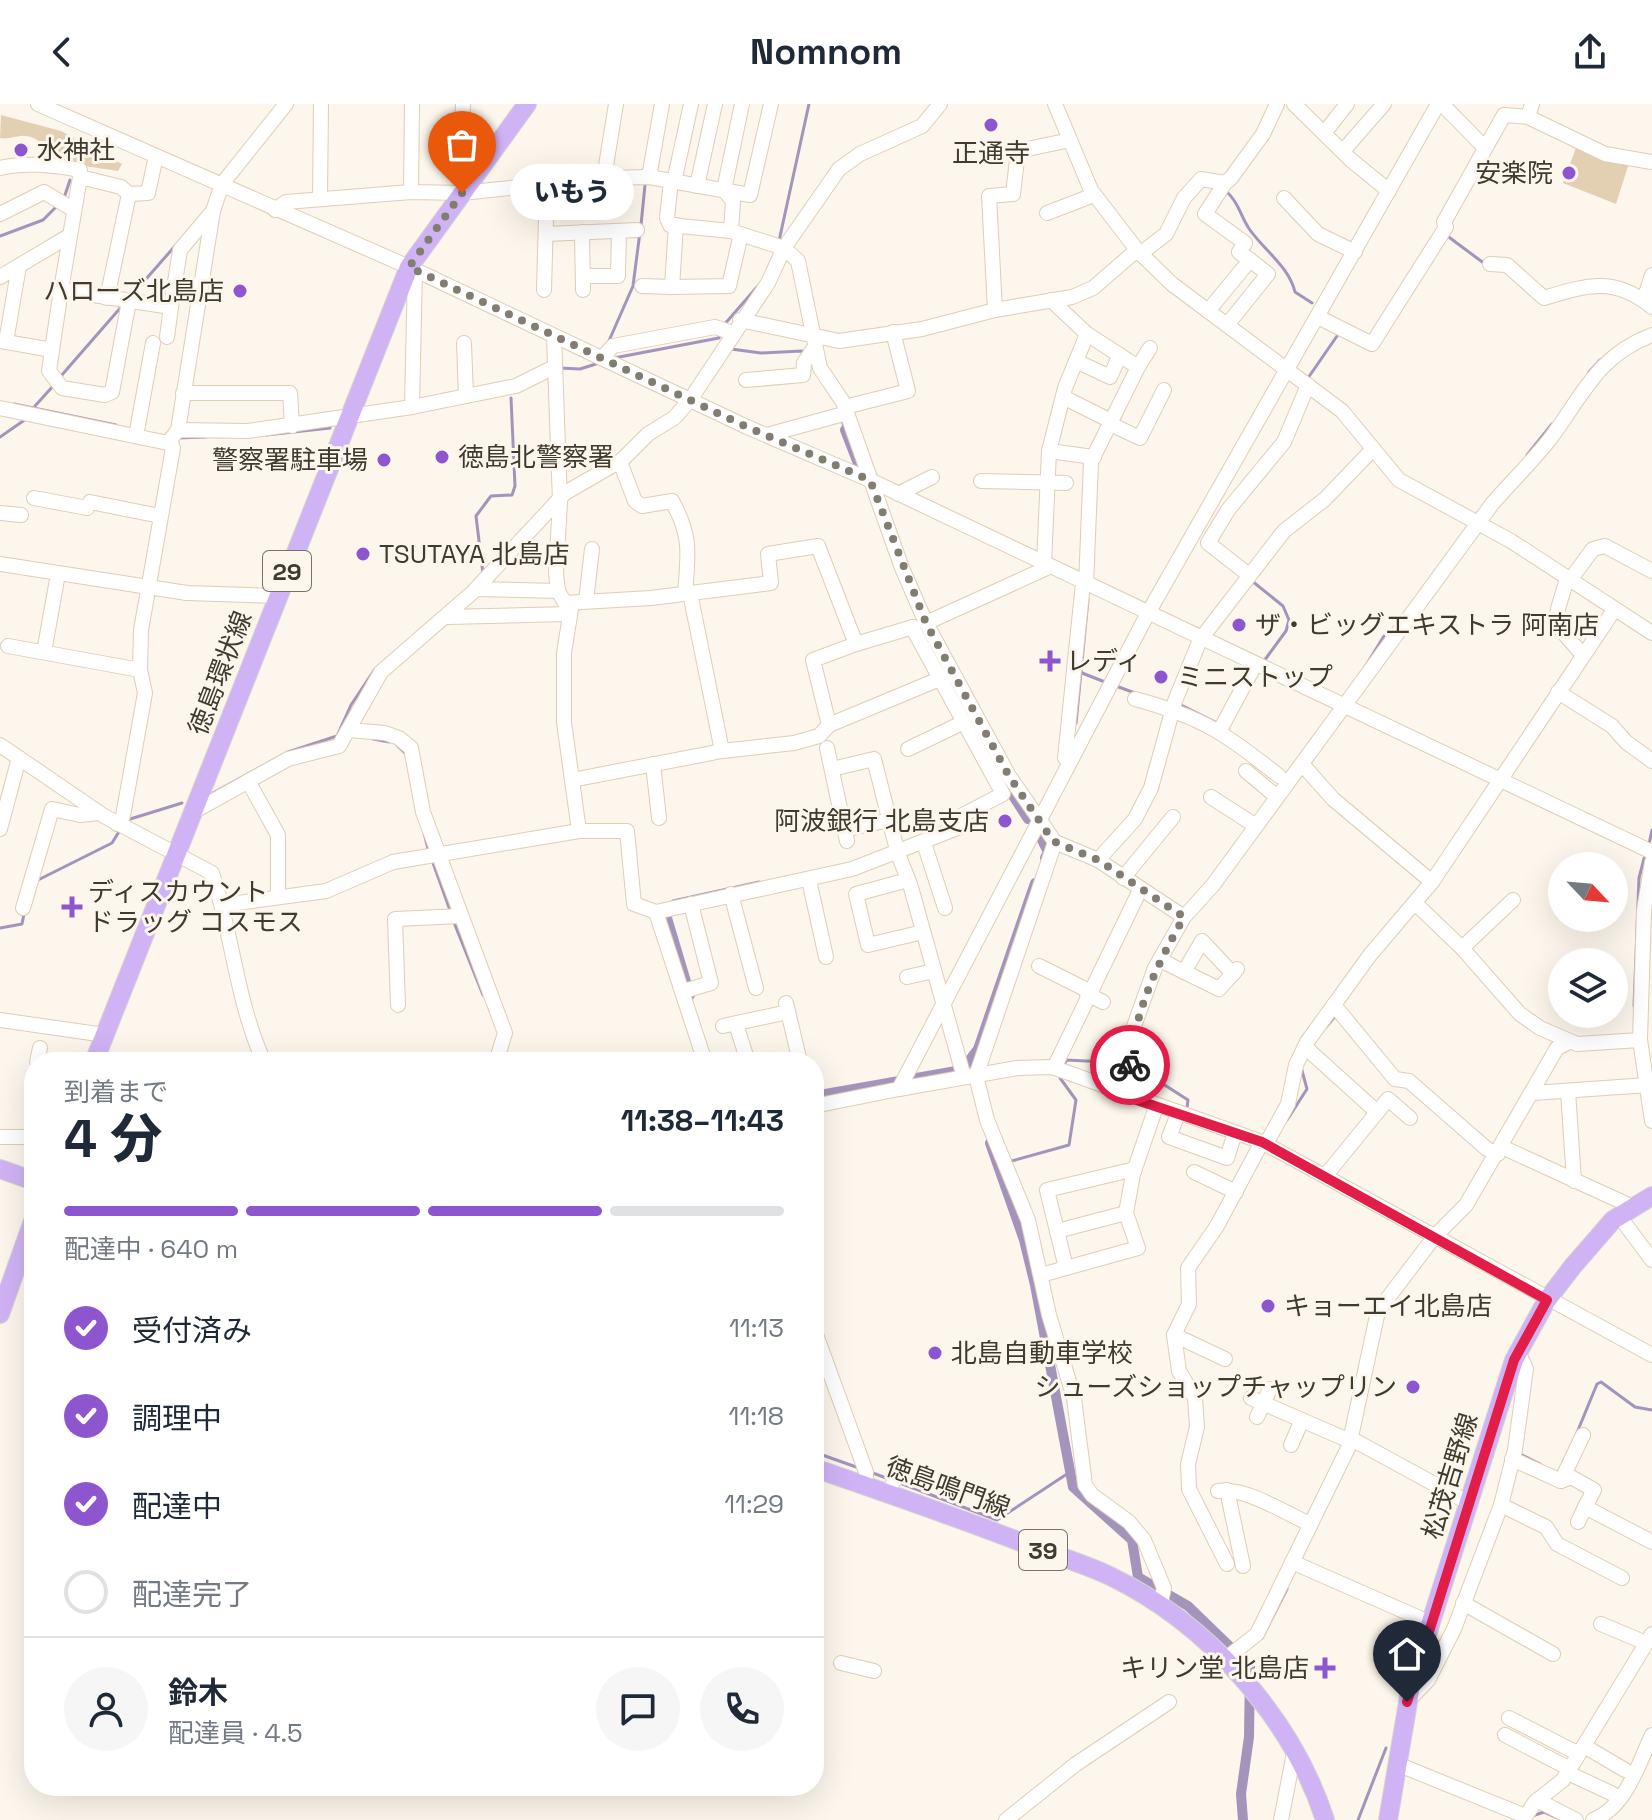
<!DOCTYPE html>
<html lang="ja">
<meta charset="utf-8">
<style>
:root{--surface:#fff;--page:#f6f6f7;--text:#1f2937;--muted:#747a83;--line:#e0e1e3;--accent:#8e56ce}
body{margin:0;font-family:"Space Grotesk","Noto Sans JP",sans-serif;background:var(--page);color:var(--text);height:100vh;display:flex;flex-direction:column;font-size:30px;white-space:nowrap}
*{box-sizing:border-box;margin:0}
p{font-size:26px;color:var(--muted)}
.icon{flex:none;width:44px;height:44px;fill:none;stroke:currentColor;stroke-width:2;stroke-linecap:round;stroke-linejoin:round}
.map{position:relative;flex:1;overflow:hidden}
.sheet{position:absolute;left:24px;top:948px;width:800px;height:744px;display:flex;flex-direction:column;background:var(--surface);border-radius:32px;box-shadow:0 8px 32px #0002}
.sheet>*{flex:none}
.needle{width:52px;rotate:116deg}
.tools{position:absolute;left:1548px;top:748px;display:grid;gap:16px}
.tools a{display:grid;place-items:center;width:80px;height:80px;border-radius:50%;background:var(--surface);box-shadow:0 8px 32px #0002;font-size:40px}
.pin{position:absolute;display:grid;place-items:center;width:68px;height:68px;color:#fff;margin:-82px -34px;border-radius:50% 50% 50% 0;rotate:-45deg;box-shadow:0 0 8px #0007}
.pin .icon{rotate:45deg}
.courier{position:absolute;display:grid;place-items:center;width:80px;height:80px;margin:-40px;border:6px solid #e11d48;border-radius:50%;background:#fff;color:#222;box-shadow:0 2px 10px #0007}
.bubble{position:absolute;height:56px;border-radius:28px;background:var(--surface);box-shadow:0 8px 32px #0002;font-size:26px;font-weight:800;line-height:56px;text-align:center}
.summary em{font-style:normal;font-weight:800}
.summary div{display:flex;flex-direction:column-reverse}
.summary{display:flex;align-items:center;justify-content:space-between;height:136px;padding:0 40px}
h1{font-size:52px;font-weight:800;line-height:60px}
.bar{display:grid;grid-template-columns:repeat(4,1fr);gap:12px 8px;align-content:center;height:96px;padding:0 40px}
.bar i{height:10px;border-radius:6px;background:var(--line)}
.bar .active{background:var(--accent)}
.bar p{grid-column:span 4}
.line{display:flex;align-items:center;gap:20px;padding:0 40px;border-top:2px solid var(--line)}
.line div{flex:1}
.round{display:grid;place-items:center;flex:none;width:84px;height:84px;border-radius:42px;background:var(--page)}
ol{padding:0 40px;list-style:none}
li{display:flex;align-items:center;gap:24px;height:88px}
li p{margin-inline-start:auto}
li .icon{padding:8px;border-radius:50%;background:var(--accent);color:#fff;stroke-width:4}
li:last-child{color:var(--muted)}
li i{width:44px;height:44px;border:4px solid var(--line);border-radius:50%}
header{display:flex;justify-content:space-between;align-items:center;height:104px;padding:0 40px;background:var(--surface);font-size:36px;font-weight:800}
.map>svg:first-child{display:block}
.green{fill:#e3d0b3}
.lines{fill:none;stroke-linecap:round;stroke-linejoin:round}
.stream{stroke:#a494bc;stroke-width:3}
.canal{stroke:#a494bc;stroke-width:10}
.minor-casing{stroke:#deceb4;stroke-width:16}
.major-casing{stroke:#d5d4d1;stroke-width:20}
.minor{stroke:#fff;stroke-width:14}
.major{stroke:#d0b3f5;stroke-width:18}
.done{stroke:#827c71;stroke-width:8;stroke-dasharray:0 14.4}
.route{stroke:#e11d48;stroke-width:10}
.poi-dot{fill:#8e56ce;stroke:#fdf6ec;stroke-width:3}
.labels{text-anchor:middle;dominant-baseline:central;stroke-width:6;stroke-linejoin:round;paint-order:stroke}
.shield{fill:#fdf6ec;stroke:#797268;stroke-width:2}
.shield-label{font-size:24px;font-weight:bold;fill:#403a2f}
.poi-label{font-size:26px;fill:#403a2f;stroke:#fdf6ec;text-anchor:start}
.street-label{font-size:26px;fill:#403a2f;stroke:#fdf6ec}
</style>
<header><svg class="icon" aria-label="back" viewBox="0 0 24 24"><path d="M15 5l-7 7 7 7"/></svg>Nomnom<svg class="icon" aria-label="share" viewBox="0 0 24 24"><path d="M12 15V3M7 8l5-5 5 5M5 13v7h14v-7"/></svg></header>
<div class="map">
<svg width="1652" height="1716" viewBox="0 0 1652 1716">
<rect width="100%" height="100%" fill="#fdf6ec"/>
<g class="green">
<path d="M1 11 61 27 122 60 118 67 44 56 48 43C40 40 37 33 26 32 17 31 10 36 0 34Z"/>
<path d="M1576 44 1607 56 1629 59 1616 100 1563 79Z"/>
</g>
<g class="lines">
<g class="stream">
<path d="M1227 88C1240 100 1240 112 1250 126 1265 147 1289 163 1295 188L1312 199"/>
<path d="M64 94 70 76"/>
<path d="M641 121 645 81"/>
<path d="M1446 131 1485 160"/>
<path d="M0 132 43 116 56 103"/>
<path d="M779 137 809 0"/>
<path d="M132 191 175 142"/>
<path d="M723 222 757 183"/>
<path d="M608 239 633 182 640 128"/>
<path d="M731 245 761 249 802 247 805 251"/>
<path d="M614 254 719 234 720 229"/>
<path d="M560 264 580 265 599 259"/>
<path d="M1589 268 1600 256"/>
<path d="M61 272 122 202"/>
<path d="M1308 274 1337 232"/>
<path d="M14 300 116 321"/>
<path d="M35 302 54 281"/>
<path d="M842 316 845 326"/>
<path d="M266 331 330 324"/>
<path d="M0 333 26 315"/>
<path d="M178 334 206 333"/>
<path d="M1527 351 1552 320"/>
<path d="M483 470 476 412 491 392 512 391 515 382 511 294"/>
<path d="M1252 477 1283 502 1289 516 1286 527 1264 557"/>
<path d="M1365 563 1384 532"/>
<path d="M1082 569 1105 578"/>
<path d="M1116 582 1135 589"/>
<path d="M1181 601 1217 619"/>
<path d="M1076 619 1088 495"/>
<path d="M373 635 389 638"/>
<path d="M396 640 408 652"/>
<path d="M213 689 288 648 337 632 351 601 375 565"/>
<path d="M127 716 182 699"/>
<path d="M424 729 429 749"/>
<path d="M1649 740 1652 726"/>
<path d="M432 756 451 809"/>
<path d="M36 777 112 739 120 726"/>
<path d="M673 797 759 778"/>
<path d="M453 816 483 891"/>
<path d="M0 824 22 820 24 810"/>
<path d="M1634 902 1639 774 1645 751"/>
<path d="M1326 923 1337 910"/>
<path d="M1135 962 1188 996 1187 1004"/>
<path d="M1064 963 1066 956 1127 959"/>
<path d="M1287 1016 1307 985 1301 963"/>
<path d="M1008 1058 1069 1041 1076 996 1060 974 1061 970"/>
<path d="M1576 1331 1597 1280 1601 1278 1635 1303 1652 1306"/>
<path d="M814 1348 859 1364"/>
<path d="M1522 1351 1540 1360"/>
<path d="M870 1368 889 1375"/>
<path d="M900 1379 997 1416 1070 1368"/>
<path d="M1262 1534 1287 1485"/>
<path d="M1532 1712 1544 1708 1558 1714"/>
<path d="M1358 1716 1386 1644"/>
</g>
<g class="canal">
<path d="M845 326 859 362"/>
<path d="M1004 678 1028 715"/>
<path d="M1039 730 1048 748 1045 754"/>
<path d="M667 814 690 891"/>
<path d="M814 992 962 966 978 945 1035 779"/>
<path d="M990 1039 1024 1136 1035 1181 1073 1383 1132 1436 1138 1473 1188 1502 1250 1562 1249 1633 1241 1690 1243 1716"/>
</g>
<defs>
<g id="minor">
<path d="M38 0 409 163 747 323 870 376 1652 748"/>
<path d="M463 0 461 37 481 64"/>
<path d="M1055 0 1091 86 1137 146 1172 180 1342 307 1399 376 1511 437 1652 529"/>
<path d="M1294 0 1351 56 1389 87"/>
<path d="M1442 0 1485 44"/>
<path d="M1528 13 1605 50 1652 58"/>
<path d="M1325 28 1347 0"/>
<path d="M1343 47 1384 0"/>
<path d="M0 64C24 58 56 61 80 66V73"/>
<path d="M649 73 662 0"/>
<path d="M604 74 616 0"/>
<path d="M671 77 667 114 670 121 731 127"/>
<path d="M674 78 691 0"/>
<path d="M1225 79 1205 110 1245 139 1239 148 1250 156"/>
<path d="M697 82 715 0"/>
<path d="M724 86 733 97 731 127 784 144 798 157 820 264 843 298 902 464 926 519 1009 672 1055 738 1098 756 1184 813"/>
<path d="M724 86 742 0"/>
<path d="M411 88 412 0"/>
<path d="M1284 94 1318 130 1355 148"/>
<path d="M320 95 321 0"/>
<path d="M275 106 286 98 411 88 462 89 604 74 649 73 750 91 771 0"/>
<path d="M1047 109 1094 91"/>
<path d="M0 110 44 88 74 106"/>
<path d="M1444 118 1504 11 1528 13 1532 0"/>
<path d="M676 121 672 183 729 182 741 130"/>
<path d="M582 128 583 186"/>
<path d="M546 130 637 126"/>
<path d="M1140 150 1166 130 1184 94 1201 75 1225 79 1231 74 1263 30 1277 0"/>
<path d="M1490 160 1507 161 1544 194C1587 181 1614 172 1652 203"/>
<path d="M583 172H618L619 127"/>
<path d="M0 173 69 132"/>
<path d="M642 182 672 183"/>
<path d="M61 186 80 73 121 83 129 90 148 89 156 52"/>
<path d="M544 186 547 77"/>
<path d="M107 194 129 90"/>
<path d="M1051 196 1087 230 1138 263 1091 358 1086 481"/>
<path d="M1644 196 1652 171"/>
<path d="M995 206 989 92 1013 90 1018 47 1070 36"/>
<path d="M1208 207 1250 156 1268 170 1227 221"/>
<path d="M1318 213 1372 240 1446 123"/>
<path d="M740 216 839 237 922 225 995 206 1072 193 1093 184 1137 146"/>
<path d="M554 232 560 398 556 469 558 487 565 499 651 494 771 479 768 450 818 442 856 540 913 523"/>
<path d="M167 233 171 203"/>
<path d="M0 237 52 246 61 186 171 203 180 146 213 107 222 80 286 0"/>
<path d="M6 238 19 162"/>
<path d="M464 239 466 292"/>
<path d="M52 246 49 267 62 284 105 291 112 288 129 197"/>
<path d="M602 254 613 242 715 223 733 229"/>
<path d="M1076 257 1110 273 1120 251"/>
<path d="M1138 263 1150 244"/>
<path d="M746 276 803 271 804 259 814 244"/>
<path d="M183 289H290L292 322"/>
<path d="M1063 293 1111 317"/>
<path d="M412 303 415 166"/>
<path d="M845 303 908 287 893 228"/>
<path d="M0 304 168 339 178 326 248 327 412 303 516 282 554 263"/>
<path d="M1110 320 1140 334 1164 286"/>
<path d="M178 326 213 107"/>
<path d="M767 331 847 309"/>
<path d="M136 332 153 239"/>
<path d="M1049 347 1094 353"/>
<path d="M620 358 635 397 642 402 672 397C692 433 688 450 685 490"/>
<path d="M981 377 1066 379"/>
<path d="M898 390 932 373"/>
<path d="M34 394 87 404 90 398 160 412"/>
<path d="M0 409 21 411"/>
<path d="M0 460 187 489 277 492"/>
<path d="M1044 460 1049 347 1065 284 1087 230"/>
<path d="M1249 471 1208 439 1228 406 1284 338 1308 281"/>
<path d="M1567 475C1553 522 1550 514 1583 551"/>
<path d="M1570 476 1593 445 1605 442 1652 467"/>
<path d="M476 485 558 487"/>
<path d="M690 489 722 647"/>
<path d="M586 497 592 445"/>
<path d="M572 499 564 549V618L579 727"/>
<path d="M448 513 569 510"/>
<path d="M926 519 1049 463"/>
<path d="M8 542 140 566"/>
<path d="M44 548 58 470"/>
<path d="M1558 588 1612 622 1626 638 1652 657"/>
<path d="M1135 595C1202 613 1225 629 1279 672"/>
<path d="M829 621 949 571"/>
<path d="M349 626 385 629 399 634 411 644 423 708 505 929 496 958"/>
<path d="M1220 626 1255 561"/>
<path d="M0 641 104 712 212 769C233 832 236 896 264 958"/>
<path d="M827 644 847 737"/>
<path d="M908 645 964 618"/>
<path d="M1065 654 1083 479"/>
<path d="M653 660 659 714"/>
<path d="M1302 660 1333 695 1432 778"/>
<path d="M832 665 874 655 898 750 910 780 962 966"/>
<path d="M1246 667 1277 693"/>
<path d="M572 676 722 647 794 639 819 632 829 621 813 556 856 540"/>
<path d="M248 677 278 731V793"/>
<path d="M1211 693 1256 722"/>
<path d="M195 707 288 655 339 642 381 568 473 488 565 389 622 356 648 330 674 314 690 296 768 179 784 144 839 65 860 50 922 22 940 0"/>
<path d="M117 720 123 712 145 589 140 566 141 526 173 344 170 336"/>
<path d="M0 725 19 654"/>
<path d="M844 726 889 716"/>
<path d="M1055 738 976 972 987 1016 1028 1116 1049 1211 1074 1294 1085 1381 1092 1391 1129 1418 1144 1436 1164 1484 1160 1502"/>
<path d="M924 739 945 804"/>
<path d="M1098 756 1135 715 1151 684 1175 597 1200 536 1284 427 1325 395 1372 346"/>
<path d="M1123 774 1173 713"/>
<path d="M809 776 826 853"/>
<path d="M908 776 856 790 868 841 923 828"/>
<path d="M731 790 756 884"/>
<path d="M1416 800 1462 844 1520 910 1540 924 1577 940 1640 936 1652 1017"/>
<path d="M223 801 326 787 393 758 579 727H627L634 800 656 808 852 765 960 723 961 712 1003 690 912 523"/>
<path d="M23 804 52 705 80 711 99 709"/>
<path d="M656 808 705 958"/>
<path d="M1462 844 1513 796"/>
<path d="M1160 856 1219 885 1237 865"/>
<path d="M1039 862 1089 887"/>
<path d="M1184 868 1202 837 1233 870"/>
<path d="M907 873 934 867"/>
<path d="M684 887 711 879 691 800"/>
<path d="M1087 890 1103 898"/>
<path d="M786 899 800 958"/>
<path d="M398 901 395 815 461 812"/>
<path d="M1334 901 1395 975 1409 977 1487 1045 1498 1050"/>
<path d="M0 916 105 931"/>
<path d="M736 920 748 958"/>
<path d="M723 922 788 908"/>
<path d="M1640 936 1644 806 1652 758"/>
<path d="M1305 943 1377 1008"/>
<path d="M37 958 40 944"/>
<path d="M1054 964 1140 786"/>
<path d="M899 985 1017 964 1052 963 1262 1038 1652 1251"/>
<path d="M1568 987 1574 1077"/>
<path d="M1533 989 1648 981"/>
<path d="M1128 993 1133 925 1155 864 1184 813 1213 781 1492 400C1511 378 1532 358 1550 335 1583 291 1597 252 1652 231"/>
<path d="M814 1002 899 985 1147 511 1438 0"/>
<path d="M1178 1010 1169 1033 1227 1054 1235 1029"/>
<path d="M0 1033H34"/>
<path d="M1266 1040 1288 1000 1296 961 1307 938 1370 851 1432 778 1614 506"/>
<path d="M1502 1043 1633 1103"/>
<path d="M1194 1068 1236 1088"/>
<path d="M1326 1071 1388 995 1410 1014"/>
<path d="M1619 1112 1652 1156"/>
<path d="M1057 1127 1126 1109"/>
<path d="M1066 1164 1047 1086 1135 1065"/>
<path d="M1041 1171 1138 1144 1126 1109 1133 1070 1156 1003"/>
<path d="M814 1225 866 1368V1382"/>
<path d="M1174 1231 1225 1255"/>
<path d="M1251 1294 1350 1337"/>
<path d="M1257 1313 1270 1285"/>
<path d="M1350 1334 1469 1399"/>
<path d="M1291 1341 1302 1316"/>
<path d="M1512 1355 1561 1377 1583 1331"/>
<path d="M1561 1377 1571 1373 1594 1386 1585 1403 1652 1438"/>
<path d="M1227 1386 1243 1462"/>
<path d="M1218 1387C1246 1383 1285 1409 1310 1420"/>
<path d="M888 1390 897 1370"/>
<path d="M1501 1401 1546 1423 1557 1440 1622 1474"/>
<path d="M1578 1418 1585 1403"/>
<path d="M1292 1458 1431 1519"/>
<path d="M1227 1460 1189 1385 1188 1360 1197 1323 1195 1294 1179 1267 1174 1231 1189 1200 1188 1164 1217 1122 1262 1038"/>
<path d="M1463 1499 1553 1550"/>
<path d="M1601 1520 1646 1539"/>
<path d="M1224 1556 1257 1530 1349 1342 1378 1207 1435 1132 1466 1101 1557 944 1569 938"/>
<path d="M841 1559 874 1567"/>
<path d="M1407 1598 1428 1576 1454 1525 1501 1401 1515 1346 1526 1265 1518 1247"/>
<path d="M1509 1614 1579 1650"/>
<path d="M1505 1631 1570 1665"/>
<path d="M1584 1642 1625 1666"/>
<path d="M1397 1660 1525 1712"/>
<path d="M1568 1669 1613 1690"/>
<path d="M1537 1696 1576 1716"/>
<path d="M1006 1716 1076 1660 1169 1598"/>
<path d="M1281 1716 1294 1649"/>
<path d="M1523 1716 1535 1698 1563 1676 1652 1530"/>
<path d="M1593 1716C1626 1703 1638 1661 1652 1631"/>
</g>
<g id="major">
<path d="M94 958 409 163 527 0"/>
<path d="M0 1065 34 1077"/>
<path d="M0 1210 34 1114"/>
<path d="M814 1364C887 1389 959 1414 1031 1442 1057 1452 1085 1460 1110 1472 1207 1519 1292 1613 1325 1716"/>
<path d="M1388 1716 1411 1581 1514 1256 1547 1196 1573 1162 1613 1116 1652 1092"/>
</g>
</defs>
<use href="#minor" class="minor-casing"/>
<use href="#major" class="major-casing"/>
<use href="#minor" class="minor"/>
<use href="#major" class="major"/>
</g>
<g class="lines">
<path class="done" d="M462 89 409 163 747 323 870 376 926 519 1009 672 1047 728 1055 738 1098 756 1184 813C1157 861 1135 906 1130 961"/>
<path class="route" d="M1130 961 1128 993 1262 1038 1547 1196 1514 1256 1407 1598"/>
</g>
<g class="poi-dot">
<circle cx="991" cy="21" r="8"/>
<circle cx="21" cy="46" r="8"/>
<circle cx="1569" cy="69" r="8"/>
<circle cx="240" cy="187" r="8"/>
<circle cx="442" cy="353" r="8"/>
<circle cx="384" cy="356" r="8"/>
<circle cx="363" cy="450" r="8"/>
<circle cx="1239" cy="521" r="8"/>
<path d="M1046 545h8v8h8v8h-8v8h-8v-8h-8v-8h8z"/>
<circle cx="1161" cy="573" r="8"/>
<circle cx="1005" cy="717" r="8"/>
<path d="M68 791h8v8h8v8h-8v8h-8v-8h-8v-8h8z"/>
<circle cx="1268" cy="1202" r="8"/>
<circle cx="935" cy="1249" r="8"/>
<circle cx="1413" cy="1283" r="8"/>
<path d="M1321 1552h8v8h8v8h-8v8h-8v-8h-8v-8h8z"/>
</g>
<g class="labels">
<g class="shield">
<rect x="263" y="447" width="48" height="40" rx="6"/>
<rect x="1019" y="1426" width="48" height="40" rx="6"/>
</g>
<g class="shield-label">
<text x="287" y="467">29</text>
<text x="1043" y="1446">39</text>
</g>
<g class="poi-label">
<text x="37" y="46">水神社</text>
<text x="991" y="49" text-anchor="middle">正通寺</text>
<text x="1553" y="69" text-anchor="end">安楽院</text>
<text x="224" y="187" text-anchor="end">ハローズ北島店</text>
<text x="458" y="353">徳島北警察署</text>
<text x="368" y="356" text-anchor="end">警察署駐車場</text>
<text x="379" y="450">TSUTAYA 北島店</text>
<text x="1255" y="521">ザ・ビッグエキストラ 阿南店</text>
<text x="1066" y="557">レディ</text>
<text x="1177" y="573">ミニストップ</text>
<text x="989" y="717" text-anchor="end">阿波銀行 北島支店</text>
<text x="88" y="788">ディスカウント<tspan x="88" dy="30">ドラッグ コスモス</tspan></text>
<text x="1284" y="1202">キョーエイ北島店</text>
<text x="951" y="1249">北島自動車学校</text>
<text x="1397" y="1283" text-anchor="end">シューズショップチャップリン</text>
<text x="1309" y="1564" text-anchor="end">キリン堂 北島店</text>
</g>
<g class="street-label">
<text transform="translate(220 569) rotate(-69)">徳島環状線</text>
<text transform="translate(1450 1372) rotate(-73)">松茂吉野線</text>
<text transform="translate(948 1383) rotate(20)">徳島鳴門線</text>
</g>
</g>
</svg>
<div class="tools">
<a><svg class="needle" viewBox="-14 -14 28 28"><path d="M0-13l5 13h-10z" fill="#e53935"/><path d="M0 13l5-13h-10z" fill="#747a83"/></svg></a>
<a><svg class="icon" aria-label="layers" viewBox="0 0 24 24"><path d="M12 4l9 5-9 5-9-5zM3 14l9 5 9-5"/></svg></a>
</div>
<div class="pin" style="left:462px;top:89px;background:#ea580c"><svg class="icon" aria-label="bag" viewBox="0 0 24 24"><path d="M5 8h14l-1 12H6zM9 8a3 3 0 0 1 6 0"/></svg></div>
<div class="pin" style="left:1407px;top:1598px;background:#1f2937"><svg class="icon" aria-label="home" viewBox="0 0 24 24"><path d="M3 11l9-7 9 7M6 9v11h12V9"/></svg></div>
<div class="courier" style="left:1130px;top:961px"><svg class="icon" aria-label="bike" viewBox="0 0 24 24"><circle cx="6" cy="16" r="4"/><circle cx="18" cy="16" r="4"/><path d="M6 16l4-8h5l3 8M10 8l3 8H6M13 5h3"/></svg></div>
<div class="bubble" style="left:510px;top:60px;width:124px">いもう</div>
<section class="sheet">
<div class="summary"><div><h1>4 分</h1><p>到着まで</p></div><em>11:38–11:43</em></div>
<div class="bar"><i class="active"></i><i class="active"></i><i class="active"></i><i></i><p>配達中 · 640 m</p></div>
<ol>
<li><svg class="icon" aria-label="check" viewBox="0 0 24 24"><path d="M5 12l5 5 9-10"/></svg>受付済み<p>11:13</p></li>
<li><svg class="icon" aria-label="check" viewBox="0 0 24 24"><path d="M5 12l5 5 9-10"/></svg>調理中<p>11:18</p></li>
<li><svg class="icon" aria-label="check" viewBox="0 0 24 24"><path d="M5 12l5 5 9-10"/></svg>配達中<p>11:29</p></li>
<li><i></i>配達完了</li>
</ol>
<div class="line" style="height:144px"><a class="round"><svg class="icon" aria-label="person" viewBox="0 0 24 24"><circle cx="12" cy="8" r="4"/><path d="M4 21q1-7 8-7t8 7"/></svg></a><div><b>鈴木</b><p>配達員 · 4.5</p></div><a class="round"><svg class="icon" aria-label="chat" viewBox="0 0 24 24"><path d="M4 5h16v11H9l-5 4z"/></svg></a><a class="round"><svg class="icon" aria-label="phone" viewBox="0 0 24 24"><path d="M5 4h4l2 5-3 2q2 4 5 5l2-3 5 2v4C11 20 4 13 5 4z"/></svg></a></div>
</section>
</div>
